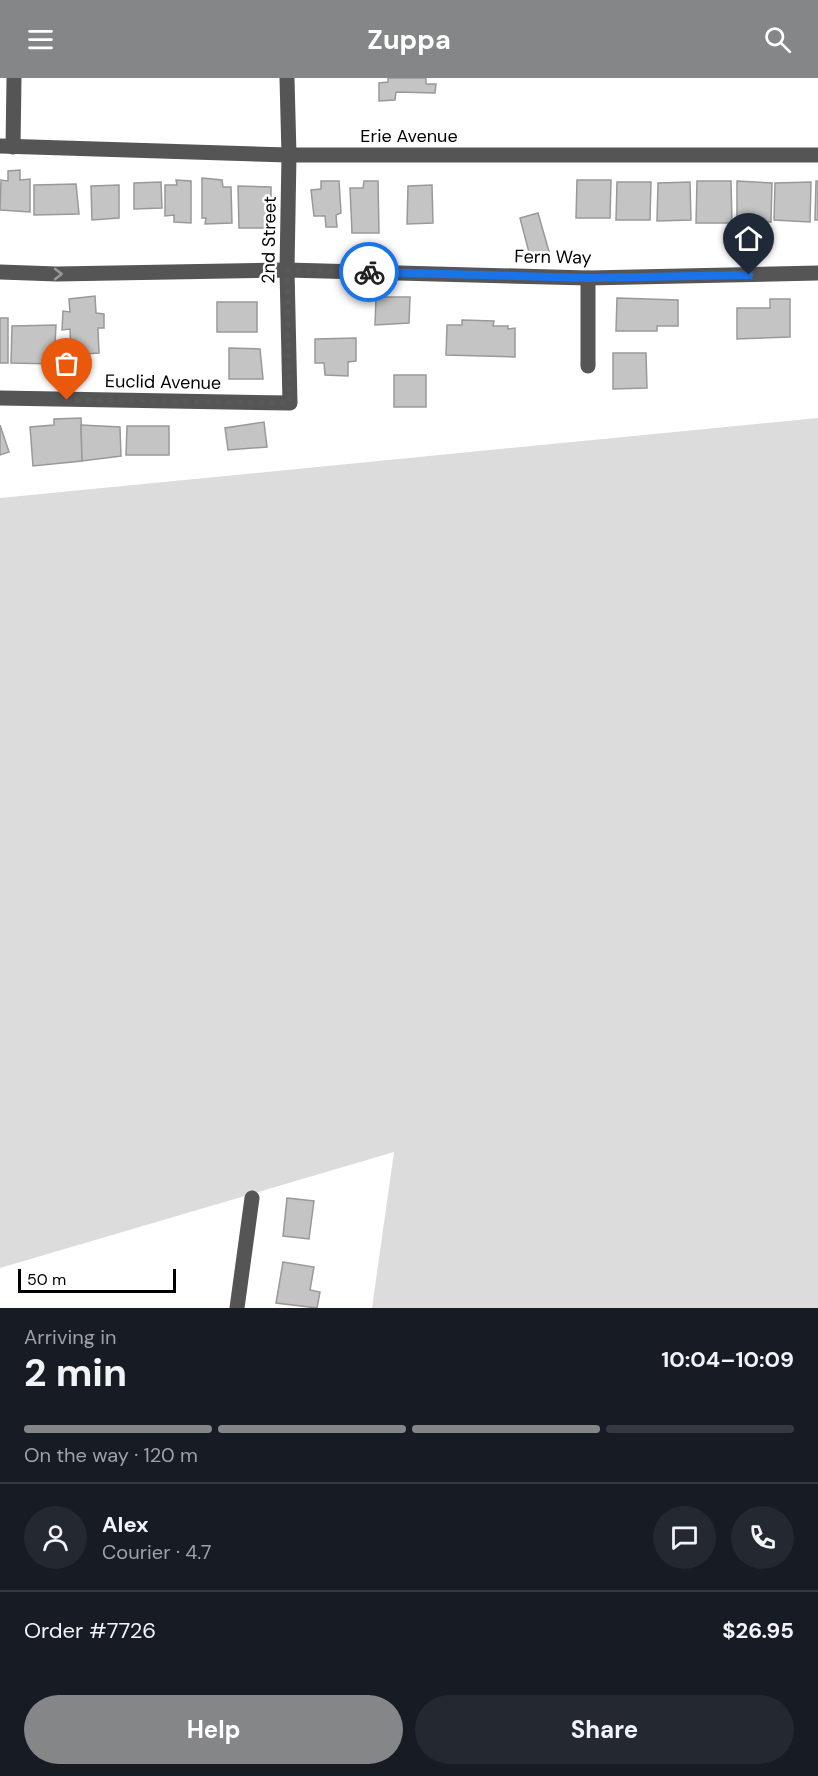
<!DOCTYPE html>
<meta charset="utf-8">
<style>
:root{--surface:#171b24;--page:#242831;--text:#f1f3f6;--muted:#9ea1a6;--line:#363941;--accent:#858687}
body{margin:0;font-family:"DM Sans",sans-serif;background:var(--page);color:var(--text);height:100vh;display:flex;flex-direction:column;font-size:22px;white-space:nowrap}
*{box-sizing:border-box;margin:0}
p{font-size:20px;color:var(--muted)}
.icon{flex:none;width:33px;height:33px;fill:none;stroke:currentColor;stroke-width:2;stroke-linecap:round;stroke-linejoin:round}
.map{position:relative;height:1230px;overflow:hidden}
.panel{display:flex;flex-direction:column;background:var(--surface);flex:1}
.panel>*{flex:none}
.scale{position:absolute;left:18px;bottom:15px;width:158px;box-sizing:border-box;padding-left:6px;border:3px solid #000;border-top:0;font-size:16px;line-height:21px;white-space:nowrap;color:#000;-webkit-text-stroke:4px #fff;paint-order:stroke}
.pin{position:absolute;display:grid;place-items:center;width:51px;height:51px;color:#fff;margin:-62px -26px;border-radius:50% 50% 50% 0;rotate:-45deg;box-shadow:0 0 6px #0007}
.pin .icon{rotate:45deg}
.courier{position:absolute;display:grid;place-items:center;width:60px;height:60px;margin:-30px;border:4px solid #1a73e8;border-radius:50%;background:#fff;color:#222;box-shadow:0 2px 8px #0007}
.summary em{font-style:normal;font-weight:700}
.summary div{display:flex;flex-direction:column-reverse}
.summary{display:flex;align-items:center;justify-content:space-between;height:102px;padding:0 24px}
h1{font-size:39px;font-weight:700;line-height:45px}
.bar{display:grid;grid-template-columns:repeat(4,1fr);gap:9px 6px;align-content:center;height:72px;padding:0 24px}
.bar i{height:8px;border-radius:4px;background:var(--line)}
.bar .active{background:var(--accent)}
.bar p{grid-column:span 4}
.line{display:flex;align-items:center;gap:15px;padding:0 24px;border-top:2px solid var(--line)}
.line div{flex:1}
.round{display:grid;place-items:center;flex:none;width:63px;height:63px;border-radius:32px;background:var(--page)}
.primary-button{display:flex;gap:12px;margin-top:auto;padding:12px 24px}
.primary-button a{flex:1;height:69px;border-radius:36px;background:var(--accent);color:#fff;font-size:24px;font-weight:700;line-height:69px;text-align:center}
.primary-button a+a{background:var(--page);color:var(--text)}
header{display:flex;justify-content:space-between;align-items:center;height:78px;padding:0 24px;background:var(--accent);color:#fff;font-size:27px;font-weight:700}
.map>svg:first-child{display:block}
.green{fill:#dcdcdc}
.building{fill:#c4c4c4;stroke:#999;stroke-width:1.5}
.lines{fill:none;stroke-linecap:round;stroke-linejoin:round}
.minor{stroke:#555;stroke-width:15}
.oneway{stroke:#999}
.done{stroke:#595959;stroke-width:6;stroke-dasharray:0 10.8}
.route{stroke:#1a73e8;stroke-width:8}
.labels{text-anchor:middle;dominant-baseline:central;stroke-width:5;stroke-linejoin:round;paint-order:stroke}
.street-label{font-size:18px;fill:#000;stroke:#fff}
</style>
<header><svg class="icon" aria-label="menu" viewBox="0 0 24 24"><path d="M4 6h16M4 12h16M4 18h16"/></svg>Zuppa<svg class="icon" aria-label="search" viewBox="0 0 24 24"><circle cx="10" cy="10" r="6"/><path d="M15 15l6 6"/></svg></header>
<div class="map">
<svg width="818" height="1230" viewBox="0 0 818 1230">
<rect width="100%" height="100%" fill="#fff"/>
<path class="green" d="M818 340V1230H372L394 1074 0 1190V420Z"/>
<g class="building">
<path d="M388 0H426V6H436L435 15 396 14 395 22 379 23V5L388 4Z"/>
<path d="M20 92V102L30 101V134L0 132 1 102 8 103V93Z"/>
<path d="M202 100 222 102 223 109H231L232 145 205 146 206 140H202Z"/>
<path d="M176 102 191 103V145L174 144V137L165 138V107H177Z"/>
<path d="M577 102H611L610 140H576Z"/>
<path d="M321 103H339L341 135 336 137 337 149H326L325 138H314L311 112 321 111Z"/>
<path d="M364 103H378L379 155H352L350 110H363Z"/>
<path d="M697 103H731L732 145H696Z"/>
<path d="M737 103 772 105 771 144H737Z"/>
<path d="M816 103H818V142H815Z"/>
<path d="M161 104 162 130 134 131V105Z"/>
<path d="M617 104H651L650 142H616Z"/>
<path d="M690 104 691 142 657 143 658 105Z"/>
<path d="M811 104 810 144 774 142 775 105Z"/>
<path d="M76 106 79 136 34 137V107Z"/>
<path d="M119 107V140L92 142 91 108Z"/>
<path d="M432 107 433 145 407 146 408 108Z"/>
<path d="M238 108 271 109V150H239Z"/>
<path d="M538 135 550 177 531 182 520 140Z"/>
<path d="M95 218 96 235 104 236V250H98L99 275 71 277 70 251 62 252 63 233 70 234 69 221Z"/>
<path d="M376 219H410L409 245 375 247Z"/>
<path d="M617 220 678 222V248H657V253H616Z"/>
<path d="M770 221H790V259L737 261V230H770Z"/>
<rect x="217" y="224" width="40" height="30"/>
<rect x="0" y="240" width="8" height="45"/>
<path d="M462 242 494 243 493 248H508V251L515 250V279L446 277 447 247H462Z"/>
<path d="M56 247 54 286 11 285 12 248Z"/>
<path d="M356 260V283L348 284V298L325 297 324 285H315V261Z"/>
<path d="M229 270 260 271 263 301H229Z"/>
<path d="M613 275H646L647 310 613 311Z"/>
<rect x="394" y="297" width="32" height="32"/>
<path d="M81 340 82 383 33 388 30 349 54 347V341Z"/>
<path d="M264 344 267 369 228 372 225 350Z"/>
<path d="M0 347 9 374 0 377Z"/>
<path d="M81 347 120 349 121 378 82 383Z"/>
<path d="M127 348H169V377H126Z"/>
<path d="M287 1120 314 1123 309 1161 283 1158Z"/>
<path d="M283 1184 314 1189 310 1212 320 1214 317 1230 276 1225Z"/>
</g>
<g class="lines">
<g class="minor">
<path d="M0 68 289 77H818"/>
<path d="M13 69 14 0"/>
<path d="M0 194 57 196 287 192 588 200 818 195"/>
<path d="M588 288V200"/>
<path d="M0 320 290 325 287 192 289 77 287 0"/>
<path d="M237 1230 252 1120"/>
</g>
</g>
<defs><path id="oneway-chevron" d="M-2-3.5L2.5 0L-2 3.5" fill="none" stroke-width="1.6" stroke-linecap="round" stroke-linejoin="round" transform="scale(1.5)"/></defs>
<use class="oneway" href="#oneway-chevron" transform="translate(58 196)"/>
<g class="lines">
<path class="done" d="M67 322 290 325 287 192 369 194"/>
<path class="route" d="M369 194 588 200 749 197"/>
</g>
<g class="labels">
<g class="street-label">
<text x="409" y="58">Erie Avenue</text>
<text transform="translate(269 162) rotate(-89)">2nd Street</text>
<text transform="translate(553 179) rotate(1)">Fern Way</text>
<text transform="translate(163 304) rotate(1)">Euclid Avenue</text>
</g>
</g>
</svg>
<div class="scale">50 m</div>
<div class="pin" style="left:67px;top:322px;background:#ea580c"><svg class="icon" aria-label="bag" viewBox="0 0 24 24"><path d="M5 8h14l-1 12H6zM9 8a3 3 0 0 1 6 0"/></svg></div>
<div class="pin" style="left:749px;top:197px;background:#1f2937"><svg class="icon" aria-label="home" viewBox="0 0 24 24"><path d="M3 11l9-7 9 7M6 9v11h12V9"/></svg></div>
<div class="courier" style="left:369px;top:194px"><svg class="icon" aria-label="bike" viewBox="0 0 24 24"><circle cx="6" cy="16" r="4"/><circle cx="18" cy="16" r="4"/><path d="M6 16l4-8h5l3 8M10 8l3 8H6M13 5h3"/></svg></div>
</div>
<section class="panel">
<div class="summary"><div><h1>2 min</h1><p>Arriving in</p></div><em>10:04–10:09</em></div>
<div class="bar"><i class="active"></i><i class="active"></i><i class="active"></i><i></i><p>On the way · 120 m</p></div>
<div class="line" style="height:108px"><a class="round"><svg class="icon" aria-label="person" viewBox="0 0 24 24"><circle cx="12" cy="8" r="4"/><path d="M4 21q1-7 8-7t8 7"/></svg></a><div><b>Alex</b><p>Courier · 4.7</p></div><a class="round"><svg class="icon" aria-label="chat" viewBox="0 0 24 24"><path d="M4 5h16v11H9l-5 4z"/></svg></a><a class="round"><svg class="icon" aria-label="phone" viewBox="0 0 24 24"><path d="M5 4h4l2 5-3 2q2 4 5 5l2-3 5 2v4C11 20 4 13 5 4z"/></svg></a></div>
<div class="line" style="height:78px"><div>Order #7726</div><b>$26.95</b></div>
<div class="primary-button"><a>Help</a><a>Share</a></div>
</section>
